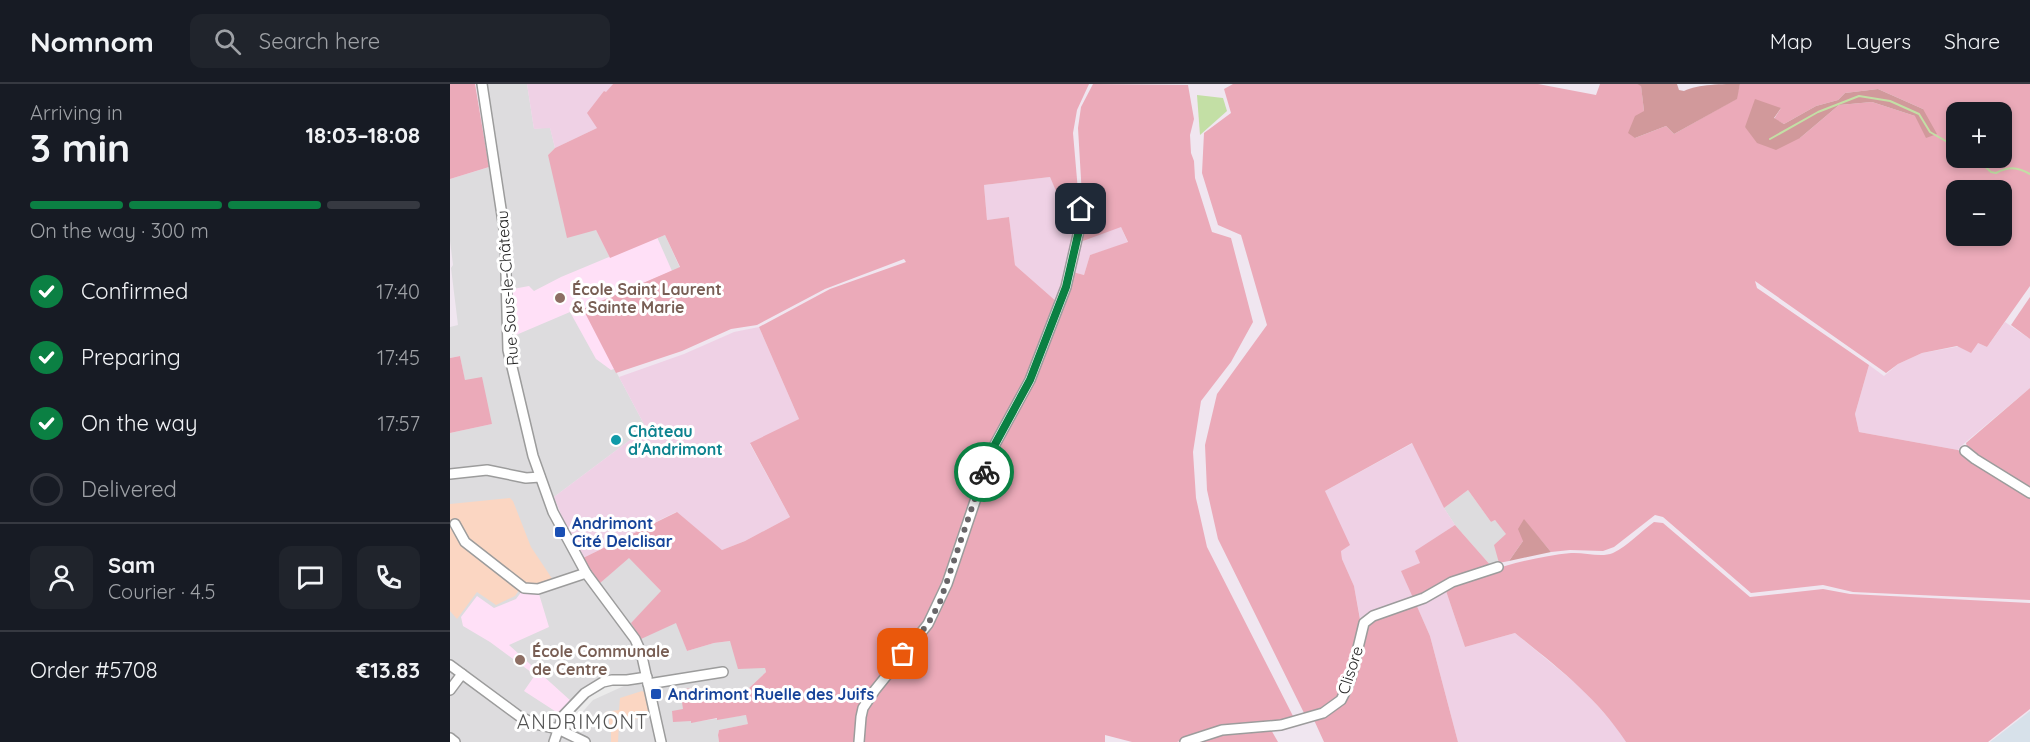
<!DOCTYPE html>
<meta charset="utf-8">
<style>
:root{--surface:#171b24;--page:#20242c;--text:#f1f3f6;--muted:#9ea1a6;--line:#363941;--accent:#0b8043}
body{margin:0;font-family:Quicksand,sans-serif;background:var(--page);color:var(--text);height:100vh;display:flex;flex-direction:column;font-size:22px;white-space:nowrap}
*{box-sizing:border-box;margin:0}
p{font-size:20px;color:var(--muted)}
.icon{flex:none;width:33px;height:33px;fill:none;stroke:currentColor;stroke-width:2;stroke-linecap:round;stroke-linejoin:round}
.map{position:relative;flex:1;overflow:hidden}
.drawer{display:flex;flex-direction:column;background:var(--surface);width:450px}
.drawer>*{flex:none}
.controls{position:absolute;left:1496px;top:18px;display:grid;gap:12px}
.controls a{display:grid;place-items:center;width:66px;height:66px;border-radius:12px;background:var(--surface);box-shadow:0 3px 9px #0003;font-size:30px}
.pin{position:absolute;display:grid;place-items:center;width:51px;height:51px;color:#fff;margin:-26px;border-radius:12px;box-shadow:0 3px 9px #0006}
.courier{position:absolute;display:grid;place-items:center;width:60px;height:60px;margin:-30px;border:4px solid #0b8043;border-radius:50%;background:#fff;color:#222;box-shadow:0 2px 8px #0007}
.head em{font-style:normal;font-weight:700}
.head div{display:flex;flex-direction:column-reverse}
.head{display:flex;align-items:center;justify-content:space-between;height:102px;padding:0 30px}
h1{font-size:39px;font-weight:700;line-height:45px}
.bar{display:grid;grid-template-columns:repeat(4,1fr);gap:9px 6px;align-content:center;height:72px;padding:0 30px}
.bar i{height:8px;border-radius:4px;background:var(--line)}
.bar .current{background:var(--accent)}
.bar p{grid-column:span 4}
.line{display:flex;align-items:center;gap:15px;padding:0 30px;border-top:2px solid var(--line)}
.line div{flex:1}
.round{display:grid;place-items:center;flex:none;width:63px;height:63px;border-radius:12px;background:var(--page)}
ol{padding:0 30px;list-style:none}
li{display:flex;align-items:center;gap:18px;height:66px}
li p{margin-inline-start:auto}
li .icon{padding:6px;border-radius:50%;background:var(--accent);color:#fff;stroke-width:4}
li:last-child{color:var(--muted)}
li i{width:33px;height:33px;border:3px solid var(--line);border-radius:50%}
header{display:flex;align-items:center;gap:36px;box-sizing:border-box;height:84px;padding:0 30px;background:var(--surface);border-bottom:2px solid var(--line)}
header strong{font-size:28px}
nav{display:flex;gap:33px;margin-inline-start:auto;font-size:21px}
.search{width:420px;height:54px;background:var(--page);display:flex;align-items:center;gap:15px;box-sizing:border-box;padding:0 21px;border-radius:12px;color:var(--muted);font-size:22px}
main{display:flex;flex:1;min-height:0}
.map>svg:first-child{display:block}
.residential{fill:#dddcde}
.industrial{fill:#d7e1ea}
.education{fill:#ffe0f7}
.farmland{fill:#efd1e5}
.grass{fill:#ebaab9;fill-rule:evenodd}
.forest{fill:#d1999b}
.park{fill:#fbd6c2}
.parking{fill:#ebebeb}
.water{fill:#c3dfa5}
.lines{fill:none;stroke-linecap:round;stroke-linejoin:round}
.stream{stroke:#c3dfa5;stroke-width:2}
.minor-casing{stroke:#9c9c9c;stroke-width:12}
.minor{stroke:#fff;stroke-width:9}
.done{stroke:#686568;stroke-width:6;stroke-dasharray:0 10.8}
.route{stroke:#0b8043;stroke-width:8}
.education-dot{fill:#8d6e63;stroke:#fff;stroke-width:2}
.culture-dot{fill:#0f9aa8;stroke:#fff;stroke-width:2}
.transit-dot{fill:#1a4fb4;stroke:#fff;stroke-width:2}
.labels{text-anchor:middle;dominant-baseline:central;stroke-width:6;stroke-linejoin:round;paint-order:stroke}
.street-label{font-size:16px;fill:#1f1f1f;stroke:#fff}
.education-label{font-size:16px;font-weight:bold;fill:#785e54;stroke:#fff;text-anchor:start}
.culture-label{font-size:16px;font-weight:bold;fill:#0d838f;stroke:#fff;text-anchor:start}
.transit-label{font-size:16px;font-weight:bold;fill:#164399;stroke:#fff;text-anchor:start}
.quarter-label{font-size:20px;letter-spacing:1.5px;fill:#525252;stroke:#fff}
</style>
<header>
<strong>Nomnom</strong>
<div class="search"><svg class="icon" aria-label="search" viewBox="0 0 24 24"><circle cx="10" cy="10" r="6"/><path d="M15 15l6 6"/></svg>Search here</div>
<nav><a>Map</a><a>Layers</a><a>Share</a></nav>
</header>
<main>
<section class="drawer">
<div class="head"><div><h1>3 min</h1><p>Arriving in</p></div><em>18:03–18:08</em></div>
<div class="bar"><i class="current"></i><i class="current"></i><i class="current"></i><i></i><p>On the way · 300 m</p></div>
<ol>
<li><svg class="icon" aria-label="check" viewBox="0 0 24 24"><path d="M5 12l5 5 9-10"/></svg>Confirmed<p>17:40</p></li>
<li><svg class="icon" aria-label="check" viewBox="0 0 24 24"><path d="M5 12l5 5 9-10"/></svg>Preparing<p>17:45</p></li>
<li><svg class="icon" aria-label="check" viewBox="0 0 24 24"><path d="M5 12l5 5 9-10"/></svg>On the way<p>17:57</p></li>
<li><i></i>Delivered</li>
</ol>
<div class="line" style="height:108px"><a class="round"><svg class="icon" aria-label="person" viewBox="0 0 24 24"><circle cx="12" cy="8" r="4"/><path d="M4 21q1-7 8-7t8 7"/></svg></a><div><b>Sam</b><p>Courier · 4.5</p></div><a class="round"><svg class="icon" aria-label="chat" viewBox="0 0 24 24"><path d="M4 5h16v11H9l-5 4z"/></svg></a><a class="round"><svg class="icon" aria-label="phone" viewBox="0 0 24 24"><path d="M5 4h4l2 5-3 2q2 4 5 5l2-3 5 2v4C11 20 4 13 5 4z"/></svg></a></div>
<div class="line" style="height:78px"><div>Order #5708</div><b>€13.83</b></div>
</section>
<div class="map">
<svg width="1580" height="658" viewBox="0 0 1580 658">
<rect width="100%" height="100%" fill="#f0e6f0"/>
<g class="residential">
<path d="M34 0H77L84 45 100 43 105 64 98 71 146 146 160 174 215 151 230 184 133 225 196 344 104 413 114 444 149 500 179 473 212 508 181 539H227L237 567 264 559 280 557 315 584 316 588 297 606 249 612 242 638 297 631 299 640 269 646 268 651 269 658H0V349L42 340 15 297 10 272 0 274V243L8 241 1 184 3 181 0 157V95L46 81Z"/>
<path d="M1018 406 1041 438 1045 436 1057 450 1049 479 1042 483 1005 441 994 424Z"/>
</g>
<path class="industrial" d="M1580 627V658H1540Z"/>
<g class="education">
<path d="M207 153 222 187 139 222 170 283 161 286 146 275 120 228 66 251 63 229V205L79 202 84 207 111 193Z"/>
<path d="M72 507 80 509 87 508 89 510 99 543 59 561 122 618 111 631 74 607 85 591 40 558 13 542 11 533 27 512 44 524 66 515Z"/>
</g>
<g class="farmland">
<path d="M77 0H163L156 9 154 7 147 44 105 64 100 44 84 45Z"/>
<path d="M600 93 606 106 628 107 630 136 671 143 678 159 640 171 634 191 623 188 607 218 565 181 559 133 537 136 534 101Z"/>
<path d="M1555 238 1580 255V304L1511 362 1508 366 1409 348 1405 330 1419 281 1434 292 1448 280 1472 269 1528 259 1537 263Z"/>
<path d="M309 243 349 335 300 360 340 433 295 457 272 466 226 428 133 474 115 440 104 413 196 344 169 293 234 270 284 248Z"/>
<path d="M963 359 994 424 1005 441 966 467 970 478 964 516 910 534 904 502 892 475 891 467 875 407Z"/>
<path d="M995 504 1015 563 1065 549 1135 607 1167 644 1176 658H1008L980 552 966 520Z"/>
</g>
<g class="grass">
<path d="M0 0H25L39 83 0 95Z"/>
<path d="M163 0H639L627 26 623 49 628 107H606L600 93 534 101 537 136 559 133 565 181 607 218 577 297 543 358 493 505 481 531 419 611 407 658H269L268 651 269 646 298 640 296 631 267 636V634L241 639V637L223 638 222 627 233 625 230 605 247 604 249 612 297 606 316 588 315 584 288 585 280 557 264 559 237 567 226 539 191 555 181 539 211 507 179 474 149 500 133 474 227 428 272 466 295 457 340 433 300 359 349 335 309 243 380 205 456 178 454 175 375 205 307 241 281 245 232 267 166 289 133 225 230 183 215 151 160 174 146 146 117 154 98 71 105 64 147 44 137 29 154 7 156 8Z"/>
<path d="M643 0 738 1 744 35 740 51 741 69 744 77 745 94 762 148 781 154 803 238 781 278 751 317 743 368 746 414 757 463 845 636 766 645 727 658H682L655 651V658H412L415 624 473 552 530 405 623 188 634 191 640 171 678 158 671 143 630 158 633 129 628 44 631 23Z"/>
<path d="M783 0H1088L1146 11 1150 0H1187L1191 1 1194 27 1185 54 1216 42 1224 50 1286 15 1290 0H1580V202L1537 263 1528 259 1521 269 1507 262 1472 269 1448 280 1436 289 1305 197 1307 204 1419 281 1405 330 1409 348 1508 366 1580 412V516L1403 508 1373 501 1301 509 1213 433 1205 431 1164 463 1153 467 1120 466 1101 468 1074 436 1073 457 1059 477 1049 479 1044 461 1056 450 1045 436 1041 438 1018 406 994 424 962 359 875 407 900 461 891 467 892 475 904 502 911 541 900 589 890 615 856 633 768 455 757 406 755 361 767 310 817 241 791 151 768 141 752 89 754 49 781 29 774 5ZM1428 5 1473 25 1465 32 1422 18 1389 21 1350 54 1295 43 1331 24 1324 35 1334 40 1366 22 1388 16 1395 9ZM1506 28H1551V74H1506ZM1506 106H1551V152H1506Z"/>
<path d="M1580 213V255L1561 241Z"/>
<path d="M10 272 15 296 32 293 42 340 0 349V274Z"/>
<path d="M1580 304V407L1518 367 1516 359Z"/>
<path d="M1204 438 1213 439 1300 513 1373 505 1400 510 1580 519V625L1538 658H1176C1147 613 1106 582 1065 549L1015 563 995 504C1034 487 1079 473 1121 469 1134 468 1151 474 1163 469 1178 462 1191 447 1204 438Z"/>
<path d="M1005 441 1042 483 964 516 951 487 970 479 965 467Z"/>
<path d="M966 520 980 552 1008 658H874L864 636 891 621 903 601 919 537Z"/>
<path d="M820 644 828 658H742L765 651Z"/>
</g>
<g class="forest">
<path d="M1187 0H1227L1229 6 1234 7C1248 0 1273 0 1290 0L1287 15 1224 50 1216 42 1185 54 1178 49 1185 32 1194 27 1191 2Z"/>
<path d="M1428 5 1473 25 1487 50 1476 54 1465 32 1422 18 1389 21 1350 54 1326 66 1307 59 1295 43 1305 15 1331 24 1324 34 1334 40 1366 22 1388 16 1395 9Z"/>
<path d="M1074 435 1101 468 1059 477 1073 457 1068 445Z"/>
</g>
<g class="park">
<path d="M60 414 63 417 81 463 103 496 83 502 74 499 65 512 46 521 27 508 7 535 0 527V420Z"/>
<path d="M192 607 194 608 200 631 169 640 168 658H161V641H159V632H156L155 628 169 626 170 614Z"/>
</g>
<path class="parking" d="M164 598 176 601 143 616 129 632H117L137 610Z"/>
<path class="water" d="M747 11 773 14 777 27 750 51Z"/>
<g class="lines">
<g class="stream">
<path d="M1320 55 1368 28 1409 12 1440 17 1469 30 1480 48 1506 63"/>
<path d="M1526 74 1541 88 1546 89C1559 82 1567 83 1580 90"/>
</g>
<defs>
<g id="minor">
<path d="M32 0 55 151 58 266 83 372 103 428 136 489 185 555 191 568 211 658"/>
<path d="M1515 367 1525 375 1580 409"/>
<path d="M0 390 37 386 76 394 90 393"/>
<path d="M5 440 15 458 74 504 88 505 136 489"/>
<path d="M0 581 69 632 85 640 108 645 135 658"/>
<path d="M198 600 273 588"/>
<path d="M0 606 12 590"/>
<path d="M0 654 5 658"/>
<path d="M104 658 113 632 135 609 153 598 162 596H177L197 593"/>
<path d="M409 658 411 633 413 624 425 606 478 540 497 500 543 364 580 296 616 203 630 142 631 125"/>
<path d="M735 658 772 646 831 641 873 629 891 616 896 606 901 593 914 539 923 532 974 514 1002 498 1048 483"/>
</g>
</defs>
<use href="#minor" class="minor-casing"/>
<use href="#minor" class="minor"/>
</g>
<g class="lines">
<path class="done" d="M453 570 478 540 490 518 534 388"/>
<path class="route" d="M534 388 543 364 580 296 616 203 630 142 631 125"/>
</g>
<g class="education-dot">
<circle cx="110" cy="214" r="6"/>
<circle cx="70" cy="576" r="6"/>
</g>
<circle class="culture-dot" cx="166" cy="356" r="6"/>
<g class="transit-dot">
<rect x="104" y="442" width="12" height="12" rx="3"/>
<rect x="200" y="604" width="12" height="12" rx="3"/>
</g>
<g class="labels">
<g class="street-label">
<text transform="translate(57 204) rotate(-94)">Rue Sous-le-Château</text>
<text transform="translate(900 586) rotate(-72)">Clisore</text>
</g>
<g class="education-label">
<text x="122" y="205">École Saint Laurent<tspan x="122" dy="18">&amp; Sainte Marie</tspan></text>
<text x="82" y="567">École Communale<tspan x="82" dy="18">de Centre</tspan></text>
</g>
<g class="culture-label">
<text x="178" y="347">Château<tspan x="178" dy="18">d'Andrimont</tspan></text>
</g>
<g class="transit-label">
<text x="122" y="439">Andrimont<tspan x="122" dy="18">Cité Delclisar</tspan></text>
<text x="218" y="610">Andrimont Ruelle des Juifs</text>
</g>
<g class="quarter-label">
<text x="133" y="637">ANDRIMONT</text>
</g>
</g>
</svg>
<div class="controls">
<a>+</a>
<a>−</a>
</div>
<div class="pin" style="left:453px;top:570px;background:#ea580c"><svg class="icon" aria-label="bag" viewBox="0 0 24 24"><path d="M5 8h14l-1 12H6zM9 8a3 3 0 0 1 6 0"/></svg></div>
<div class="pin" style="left:631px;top:125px;background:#1f2937"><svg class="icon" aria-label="home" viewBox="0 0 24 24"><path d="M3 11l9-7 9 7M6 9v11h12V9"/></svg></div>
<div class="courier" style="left:534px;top:388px"><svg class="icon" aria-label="bike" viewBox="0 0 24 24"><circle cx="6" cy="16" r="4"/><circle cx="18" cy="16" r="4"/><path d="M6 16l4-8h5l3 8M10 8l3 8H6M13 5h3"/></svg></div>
</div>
</main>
